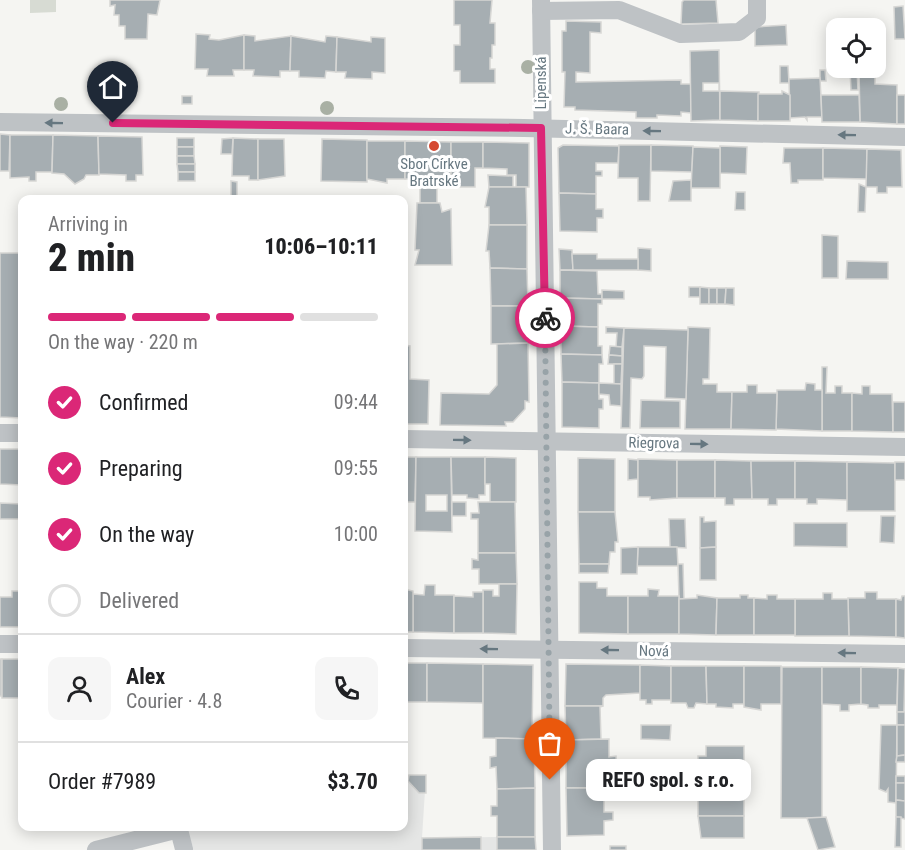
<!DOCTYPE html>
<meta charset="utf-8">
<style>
:root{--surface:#fff;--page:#f6f6f6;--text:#202124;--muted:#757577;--line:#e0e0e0;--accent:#db2777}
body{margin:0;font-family:"Roboto Condensed",sans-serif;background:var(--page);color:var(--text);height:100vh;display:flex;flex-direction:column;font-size:22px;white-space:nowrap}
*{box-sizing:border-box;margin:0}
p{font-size:20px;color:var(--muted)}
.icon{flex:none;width:33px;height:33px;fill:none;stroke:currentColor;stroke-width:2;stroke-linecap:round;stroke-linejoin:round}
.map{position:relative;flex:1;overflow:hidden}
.details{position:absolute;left:18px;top:195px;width:390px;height:636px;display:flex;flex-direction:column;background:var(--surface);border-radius:12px;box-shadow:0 3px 15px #0003}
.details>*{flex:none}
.tools{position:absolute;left:826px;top:18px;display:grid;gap:12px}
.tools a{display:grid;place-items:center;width:60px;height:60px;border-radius:12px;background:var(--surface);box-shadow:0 3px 15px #0003;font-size:30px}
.pin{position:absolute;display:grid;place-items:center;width:51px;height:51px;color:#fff;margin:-62px -26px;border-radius:50% 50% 50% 0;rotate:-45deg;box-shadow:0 0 6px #0007}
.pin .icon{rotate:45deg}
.courier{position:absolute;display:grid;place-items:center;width:60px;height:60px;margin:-30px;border:4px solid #db2777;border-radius:50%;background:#fff;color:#222;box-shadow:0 2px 8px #0007}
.bubble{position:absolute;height:42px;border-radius:12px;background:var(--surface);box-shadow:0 3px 15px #0003;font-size:20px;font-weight:800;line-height:42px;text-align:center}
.headline em{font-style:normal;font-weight:800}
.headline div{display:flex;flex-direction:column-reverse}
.headline{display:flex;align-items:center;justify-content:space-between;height:102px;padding:0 30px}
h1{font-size:39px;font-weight:800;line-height:45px}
.bar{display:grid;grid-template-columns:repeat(4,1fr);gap:9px 6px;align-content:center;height:72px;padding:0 30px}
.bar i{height:8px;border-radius:4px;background:var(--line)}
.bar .active{background:var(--accent)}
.bar p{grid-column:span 4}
.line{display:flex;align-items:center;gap:15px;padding:0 30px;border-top:2px solid var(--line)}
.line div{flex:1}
.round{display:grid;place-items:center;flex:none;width:63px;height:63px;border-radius:12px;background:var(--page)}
ol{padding:0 30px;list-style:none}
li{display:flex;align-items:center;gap:18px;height:66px}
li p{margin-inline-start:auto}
li .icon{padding:6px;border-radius:50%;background:var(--accent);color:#fff;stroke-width:4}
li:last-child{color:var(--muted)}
li i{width:33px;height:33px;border:3px solid var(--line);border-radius:50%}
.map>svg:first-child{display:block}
.built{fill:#e5e6e5}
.green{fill:#d7dbd3}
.building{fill:#a6aeb2;stroke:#d6d6d4;stroke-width:1.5;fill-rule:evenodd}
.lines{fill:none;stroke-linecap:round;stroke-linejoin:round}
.minor{stroke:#bec2c5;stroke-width:18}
.tree{fill:#a9b0a4}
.oneway{fill:#667780}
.done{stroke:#98a3a8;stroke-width:6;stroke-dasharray:0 10.8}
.route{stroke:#db2777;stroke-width:8}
.poi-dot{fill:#d54932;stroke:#fff;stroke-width:2}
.labels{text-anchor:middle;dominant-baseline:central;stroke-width:6;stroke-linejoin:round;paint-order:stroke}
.street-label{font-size:15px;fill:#667780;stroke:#fff}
.poi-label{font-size:15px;fill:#667780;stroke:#fff}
</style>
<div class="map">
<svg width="905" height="850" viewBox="0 0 905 850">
<rect width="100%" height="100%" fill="#f5f5f2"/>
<path class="built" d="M404 775H426L422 838 497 837V850H182L193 847 186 827 404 826Z"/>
<path class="green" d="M30 0H56V12L30 13Z"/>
<g class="building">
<path d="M110 0H160L157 15 148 14 147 39H125V26H119V15H114L115 5 110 6Z"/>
<path d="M454 0H492L490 23H495V45H492V58H490V69H495V83H460V71H454V45H460V25H454Z"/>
<path d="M684 0H716L718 23 681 24 682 2Z"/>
<path d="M903 6 905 39H895L894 7Z"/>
<path d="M566 21 601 22V33L590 32V73L576 72V82L681 80V84H691V113L681 112V116L657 115V118H636V112L575 110V107H564L565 72H562V31H566Z"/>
<path d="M786 25 787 45 755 46V27Z"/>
<path d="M196 34 210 35 209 39 219 40 244 35V70H233L234 76H207L208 69H195Z"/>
<path d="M244 35 255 36V41L291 36 290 71H280V77L253 76 254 70H244Z"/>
<path d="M291 36 325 42 326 36 337 37 336 72 326 71 325 78 299 77V71H290Z"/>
<path d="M337 37 371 42V37L385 38V73L372 72V79L345 78 346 72H336Z"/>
<path d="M719 50 720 120 691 121 690 51ZM703 83H719V91H703Z"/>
<path d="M780 66H788L789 83H780Z"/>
<path d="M859 68H875V84L897 85V124L860 122Z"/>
<path d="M820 70H825L826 81H820Z"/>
<path d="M850 70H857L858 90H851Z"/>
<path d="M820 78 822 117H807V120L805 117 790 118 789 79Z"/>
<path d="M720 91 759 92 758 121 720 120Z"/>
<path d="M782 91 790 95V121H758V94H782Z"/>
<path d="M821 95H859L860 122H822Z"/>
<rect x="897" y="95" width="8" height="29"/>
<rect x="182" y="96" width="10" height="8"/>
<path d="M0 134 10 135 9 171H0Z"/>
<path d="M10 135H53L52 172H36V181H29V177L10 178Z"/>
<path d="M53 135 98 136 99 175H86L84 179 75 184 64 174 52 173Z"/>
<path d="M98 136 142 137 143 175H136V181H126V175L99 174Z"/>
<rect x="177" y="138" width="17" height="9"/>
<path d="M233 138 258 139V180H249V176H232Z"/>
<path d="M233 138 232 154H221L222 139Z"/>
<path d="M258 139H284L285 176 258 180Z"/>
<path d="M322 139 367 140V182L321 181Z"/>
<path d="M367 141H405V179H387V183L367 179Z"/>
<path d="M405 141 451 142V180H437V203H420V179H405Z"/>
<path d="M451 142H483V168H475V187H451Z"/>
<path d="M483 142 529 143V187H516V175H507V169L483 168Z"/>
<path d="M563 145 619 146 618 163H596V171H602V176H596V194L559 193 558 148Z"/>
<path d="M619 145H651L650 201H638V178H618Z"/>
<path d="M651 145 693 146 692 172 651 171Z"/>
<path d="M720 146 747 147 746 174 720 173Z"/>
<rect x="177" y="147" width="17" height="9"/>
<path d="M693 147 720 148V188H691Z"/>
<path d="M784 148H823V180H798V183H791L790 163H783Z"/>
<path d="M823 148 867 149V179L823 178Z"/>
<path d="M867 149 901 150 902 187H887V193H877V187H866Z"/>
<path d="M177 156H194L195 164H177Z"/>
<path d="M177 164H195V172H178Z"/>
<rect x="178" y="172" width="17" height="9"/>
<path d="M488 175 513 176V187H489Z"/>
<path d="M691 180V201H669L673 181Z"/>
<path d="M231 181 237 182V200H231Z"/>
<path d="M859 184 866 187 865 212H858Z"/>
<path d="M489 187H526L527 225H489V207H485Z"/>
<path d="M736 192H745V210H735Z"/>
<path d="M559 193 596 194V209H603V218H597V232L560 231Z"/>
<path d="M417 203H440L442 212 451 209 452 265H415L419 250H415Z"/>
<path d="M489 225H527V269L490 268 489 251H486Z"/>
<path d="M822 235 838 236V278H822Z"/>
<path d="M638 248 651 249V271L638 270Z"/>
<path d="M559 249 572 250 573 270H560Z"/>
<path d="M0 253H22V418L0 417Z"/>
<path d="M572 254H597V259H638V270H573Z"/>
<path d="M847 261 888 262V279H846Z"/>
<path d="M490 268 527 269 528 306H491Z"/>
<path d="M560 270 597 271 598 294H602V299L560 298Z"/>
<rect x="689" y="287" width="11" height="10"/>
<path d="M700 287 709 288V304H700Z"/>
<rect x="709" y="288" width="8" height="16"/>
<path d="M717 288H726L725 304H717Z"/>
<path d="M726 288H734V305L725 304Z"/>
<path d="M602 290 624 291V299H602Z"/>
<path d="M560 298 602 299V304H598V327L561 326Z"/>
<path d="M491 306H528V343L491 344Z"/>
<path d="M561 326 598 327V346H602V355L561 354Z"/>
<path d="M606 327 624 328 622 347H616L617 333H606Z"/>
<path d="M688 327 710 328 709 379H703V384H717V392H732L731 429H685Z"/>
<path d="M624 328 688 330 686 399 665 398 666 347 644 346V376L642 379 631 378 630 428H621Z"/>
<path d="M528 343 529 402 525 401V409L513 422H505L506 426 440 425 441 393 489 394 497 385V344Z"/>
<path d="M404 345 410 346V379L429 380 428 424H404Z"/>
<path d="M610 346 622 347V356L609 355Z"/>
<path d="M561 354 602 355 603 364H599V383L562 382Z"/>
<path d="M609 355 622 356V364H608Z"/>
<path d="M614 364H622L621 384H614Z"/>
<path d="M822 367H827L826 393H835V386H842V393H852V431H822Z"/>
<path d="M562 382 599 383V399H603V409H599V428L562 427Z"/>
<path d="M599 383 621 384V406L610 405 609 395 599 394Z"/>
<path d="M806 383 815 384V390H822V431L776 429 777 390H805Z"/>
<path d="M747 385H757V393H777L776 430 731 429 732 392H747Z"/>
<path d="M862 386H870V394H892L893 432 852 431V393L862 394Z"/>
<path d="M641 400 680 401V428H640Z"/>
<rect x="893" y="402" width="12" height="30"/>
<path d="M0 449H22V485L0 484Z"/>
<path d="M404 457H416L415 502H404Z"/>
<path d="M416 457H451L452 532 415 531ZM426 495H447V511H426Z"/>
<path d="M451 457H485V495H479V499L467 498V495H452Z"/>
<path d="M485 457 516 458V502H490V484H485Z"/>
<path d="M578 458 615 459V512H578Z"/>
<path d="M628 459 638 460V479L628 480Z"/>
<path d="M638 459 677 460V498L650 500V497H638Z"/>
<rect x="677" y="460" width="38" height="38"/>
<path d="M715 460 751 461 752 499H734V505H725V498H715Z"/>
<path d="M751 461H795V499H777V505H768V499H752Z"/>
<path d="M795 461 847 462 848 500 817 499V504H807V499H795Z"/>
<path d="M847 462 895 463V511H847Z"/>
<rect x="895" y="462" width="10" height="18"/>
<rect x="452" y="502" width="14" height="14"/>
<path d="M478 502H515L516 553H478V519H471V513H479Z"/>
<path d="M0 503 22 504V519H0Z"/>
<path d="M578 512H615L618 542H615V552H610L609 564H579Z"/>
<path d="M881 516H895L894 543 880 542Z"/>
<path d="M700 517H704V522L716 521V547L700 548Z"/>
<path d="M669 519H685L686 548 670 547Z"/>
<path d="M794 523H847V547L794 546Z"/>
<path d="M638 547H677L678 566H637Z"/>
<path d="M638 547 637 574H621V548Z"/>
<path d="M716 547V580H700V548Z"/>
<path d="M478 553H516L517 584H479V569H472V559L478 560Z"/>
<path d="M579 564H609L608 573H579Z"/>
<path d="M678 564H683L684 599H679Z"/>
<path d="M579 582H597V588H607V596H628V634L579 633Z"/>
<path d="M499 584H517L516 634 483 633V590H493V596H499Z"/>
<path d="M425 585H435V595H454V633L413 632V594L424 595Z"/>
<path d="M404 589 413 591V632H404Z"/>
<path d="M648 589 659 590 658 596H679V634H628V596H648Z"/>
<path d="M12 591H22V627H0V597H12Z"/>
<path d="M473 592H483V633H454V596L473 597Z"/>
<path d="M865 592H877V599H896V637L849 636 848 598H865Z"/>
<path d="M823 593H832V599H848L849 636H795V599H823Z"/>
<path d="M697 595 717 598 716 635 679 634V599L697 598Z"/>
<path d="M740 595H748V598H754V635H716L717 598H740Z"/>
<path d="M767 595H777V599H795V635H754V598L767 599Z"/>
<path d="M902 596H905V638L896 637V599L901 600Z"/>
<rect x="0" y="659" width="2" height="37"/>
<rect x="2" y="659" width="20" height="39"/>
<rect x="404" y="663" width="23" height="39"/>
<path d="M427 663 483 664V703L427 702Z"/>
<path d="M483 664 533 665 532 739 483 738Z"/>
<path d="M566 664 640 665V693L606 695 603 698V706H565Z"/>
<path d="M640 665 671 666V700H652V704H646V700H640Z"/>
<path d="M671 666H706L707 704 696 703 694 708H688L686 703H671Z"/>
<path d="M706 666H744V704H733V708L716 707V704H707Z"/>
<path d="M744 666H781V704H761V710L744 707Z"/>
<path d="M782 667H822V818H781Z"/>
<path d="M822 667H861V704L849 705V711H840V705L822 704Z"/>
<path d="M861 667 898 668 897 705H879V708H868V705L861 704Z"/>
<path d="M898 668 905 669 904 712H897Z"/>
<path d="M565 706H603L600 707 601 739 566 740Z"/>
<rect x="897" y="712" width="8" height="13"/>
<path d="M641 725H671L670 740 641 739Z"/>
<path d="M881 725H897L896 803 888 802V789L886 792 879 789Z"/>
<path d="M897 725H905V755L897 756Z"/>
<path d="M496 738 534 739 535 788 497 789 496 767 490 768V757L496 756Z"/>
<path d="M609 739V757L616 756 617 770 609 771 610 788H566V740Z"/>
<path d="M706 746H744V816H698V756H706Z"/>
<path d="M905 755V762H896L897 756Z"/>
<path d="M409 775H426V793H419L408 781Z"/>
<rect x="896" y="776" width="9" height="7"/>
<path d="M896 783H905V801L896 800Z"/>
<path d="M535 788V837H497V816H491V806H497V789Z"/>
<path d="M566 788H604V812H613V820L604 821V835L567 836Z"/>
<path d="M896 800 905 801V819L896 817Z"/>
<path d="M698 816H744V838H701Z"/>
<path d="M826 817 835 847 818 850 807 818Z"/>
<path d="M896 817H901V847H895Z"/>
<path d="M481 837V850H422V838Z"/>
<path d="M497 837H535L536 850H497Z"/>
<rect x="610" y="846" width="16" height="4"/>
</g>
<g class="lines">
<g class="minor">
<path d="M541 0 552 850"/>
<path d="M541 11 619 10 681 34 739 32 757 18V0"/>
<path d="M0 122 524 128 905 137"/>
<path d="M0 433H22"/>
<path d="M404 439 905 447"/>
<path d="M0 644H22"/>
<path d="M404 648 905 654"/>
<path d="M178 826 184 849"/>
<path d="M96 850 179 829"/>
</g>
</g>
<g class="tree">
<circle cx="528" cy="67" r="7"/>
<circle cx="61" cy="104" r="7"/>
<circle cx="327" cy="108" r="7"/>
</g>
<defs><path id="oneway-solid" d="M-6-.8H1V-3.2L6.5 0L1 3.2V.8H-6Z" transform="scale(1.5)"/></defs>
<g class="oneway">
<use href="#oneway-solid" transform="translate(54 123) rotate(-179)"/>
<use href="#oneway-solid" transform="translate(652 131) rotate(-179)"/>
<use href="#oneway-solid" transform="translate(847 135) rotate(-179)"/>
<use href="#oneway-solid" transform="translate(462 440) rotate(1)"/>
<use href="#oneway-solid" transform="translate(699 444) rotate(1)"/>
<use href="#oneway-solid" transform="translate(489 649) rotate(-179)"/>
<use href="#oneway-solid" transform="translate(610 650) rotate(-179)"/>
<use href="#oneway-solid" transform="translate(847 653) rotate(-179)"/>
</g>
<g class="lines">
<path class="done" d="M545 318 550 780"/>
<path class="route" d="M113 123 541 128 545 318"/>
</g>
<circle class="poi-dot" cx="434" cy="146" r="6"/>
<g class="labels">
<g class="street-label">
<text transform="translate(541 83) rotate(-90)">Lipenská</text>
<text transform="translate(597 129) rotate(1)">J. Š. Baara</text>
<text transform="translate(654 443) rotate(1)">Riegrova</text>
<text transform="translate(654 651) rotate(1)">Nová</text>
</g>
<g class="poi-label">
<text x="434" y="164">Sbor Církve<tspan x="434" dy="17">Bratrské</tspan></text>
</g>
</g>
</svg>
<div class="tools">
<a><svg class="icon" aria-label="locate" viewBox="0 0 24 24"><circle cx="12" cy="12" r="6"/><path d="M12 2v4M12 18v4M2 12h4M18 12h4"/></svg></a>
</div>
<div class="pin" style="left:550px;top:780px;background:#ea580c"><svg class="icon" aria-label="bag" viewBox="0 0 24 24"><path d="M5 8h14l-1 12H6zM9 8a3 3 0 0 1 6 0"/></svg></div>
<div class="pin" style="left:113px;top:123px;background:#1f2937"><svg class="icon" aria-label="home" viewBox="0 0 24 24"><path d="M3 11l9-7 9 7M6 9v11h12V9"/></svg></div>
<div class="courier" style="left:545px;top:318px"><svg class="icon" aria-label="bike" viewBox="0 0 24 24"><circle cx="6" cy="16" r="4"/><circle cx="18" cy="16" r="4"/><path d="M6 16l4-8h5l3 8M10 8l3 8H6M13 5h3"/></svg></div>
<div class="bubble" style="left:586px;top:759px;width:165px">REFO spol. s r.o.</div>
<section class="details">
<div class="headline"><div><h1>2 min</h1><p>Arriving in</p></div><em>10:06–10:11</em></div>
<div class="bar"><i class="active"></i><i class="active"></i><i class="active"></i><i></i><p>On the way · 220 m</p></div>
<ol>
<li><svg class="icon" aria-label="check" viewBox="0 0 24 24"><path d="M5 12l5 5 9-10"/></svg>Confirmed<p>09:44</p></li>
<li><svg class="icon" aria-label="check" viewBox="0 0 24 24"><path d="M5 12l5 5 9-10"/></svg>Preparing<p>09:55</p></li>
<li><svg class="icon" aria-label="check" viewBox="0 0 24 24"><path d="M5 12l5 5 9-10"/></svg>On the way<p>10:00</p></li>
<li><i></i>Delivered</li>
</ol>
<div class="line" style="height:108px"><a class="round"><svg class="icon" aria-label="person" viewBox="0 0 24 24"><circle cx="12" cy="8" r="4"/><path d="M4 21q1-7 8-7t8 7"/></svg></a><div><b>Alex</b><p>Courier · 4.8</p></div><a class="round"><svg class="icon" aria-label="phone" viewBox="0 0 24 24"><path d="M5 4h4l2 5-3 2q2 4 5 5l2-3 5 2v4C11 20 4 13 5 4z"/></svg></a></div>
<div class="line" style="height:78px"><div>Order #7989</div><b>$3.70</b></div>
</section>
</div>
